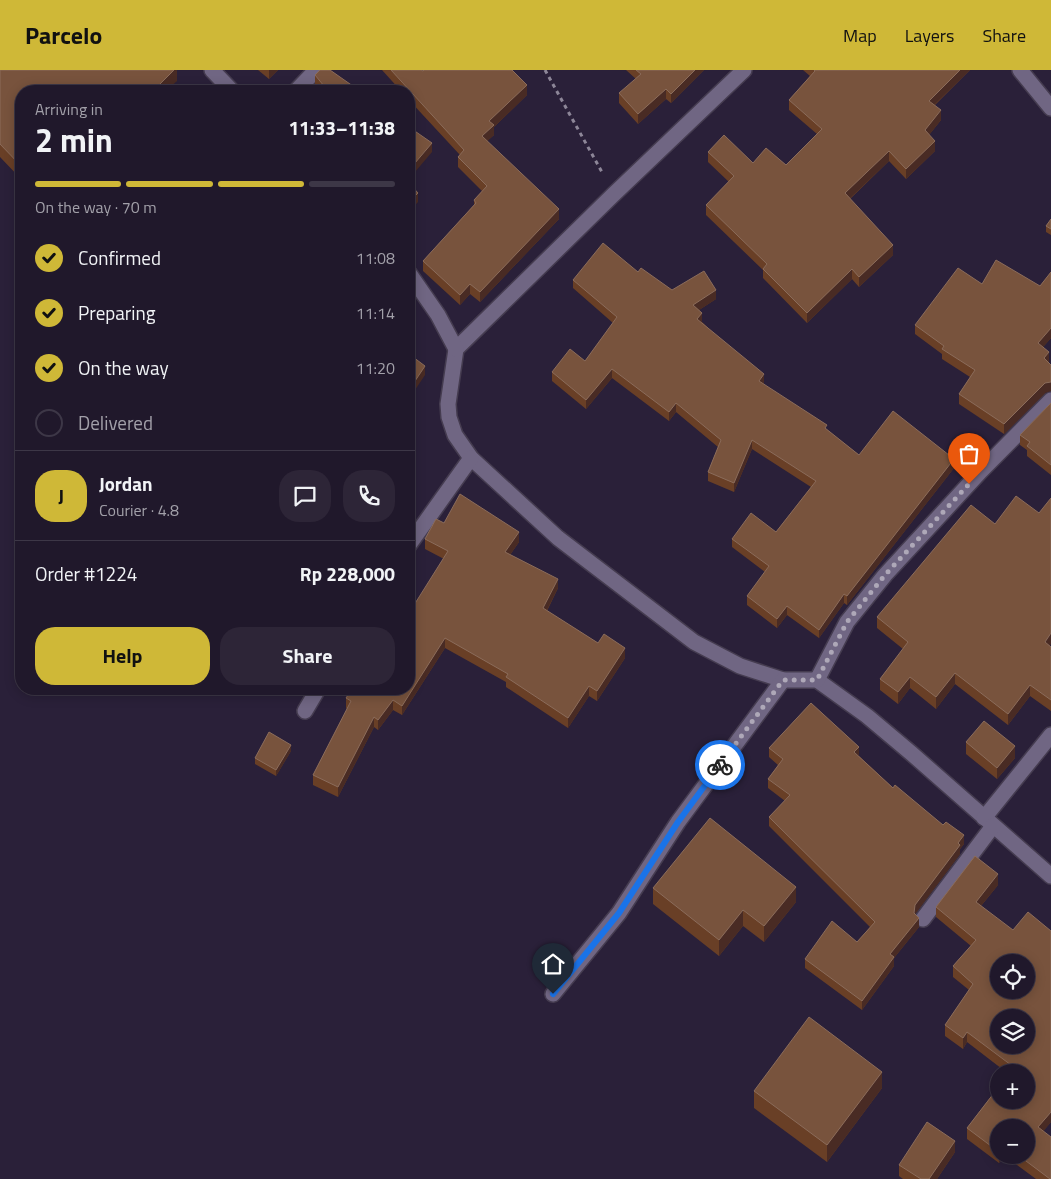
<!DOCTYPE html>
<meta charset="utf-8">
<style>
:root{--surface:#20182b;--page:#2d2537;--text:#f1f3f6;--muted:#a2a0a9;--line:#3d3747;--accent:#cfb837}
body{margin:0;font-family:"Titillium Web",sans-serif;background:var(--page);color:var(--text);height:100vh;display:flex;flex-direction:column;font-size:19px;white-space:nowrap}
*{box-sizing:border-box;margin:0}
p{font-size:16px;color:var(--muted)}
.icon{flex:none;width:28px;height:28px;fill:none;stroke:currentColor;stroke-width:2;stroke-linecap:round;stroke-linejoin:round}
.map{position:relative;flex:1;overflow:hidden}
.details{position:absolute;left:15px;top:15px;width:400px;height:610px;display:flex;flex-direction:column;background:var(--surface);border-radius:20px;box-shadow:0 2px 12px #0003,0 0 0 1px var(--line)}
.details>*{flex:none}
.controls{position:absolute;left:990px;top:884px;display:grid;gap:10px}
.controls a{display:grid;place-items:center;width:45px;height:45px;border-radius:50%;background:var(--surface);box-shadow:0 2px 12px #0003,0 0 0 1px var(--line);font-size:25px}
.pin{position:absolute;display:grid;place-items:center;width:42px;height:42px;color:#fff;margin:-51px -21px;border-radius:50% 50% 50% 0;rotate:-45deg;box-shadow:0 0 5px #0007}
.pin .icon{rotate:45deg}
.courier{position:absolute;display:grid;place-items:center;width:50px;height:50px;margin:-25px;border:4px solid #1a73e8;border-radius:50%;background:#fff;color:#222;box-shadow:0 1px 6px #0007}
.overview em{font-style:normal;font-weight:700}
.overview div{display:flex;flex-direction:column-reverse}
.overview{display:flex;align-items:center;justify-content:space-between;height:85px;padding:0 20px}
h1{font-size:32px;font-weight:700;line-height:38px}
.bar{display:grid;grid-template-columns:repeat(4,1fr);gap:8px 5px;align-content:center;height:60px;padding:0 20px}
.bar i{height:6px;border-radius:4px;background:var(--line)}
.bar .selected{background:var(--accent)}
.bar p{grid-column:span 4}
.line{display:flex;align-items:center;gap:12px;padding:0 20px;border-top:1px solid var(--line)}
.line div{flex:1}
.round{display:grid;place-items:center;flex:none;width:52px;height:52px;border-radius:20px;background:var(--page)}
ol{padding:0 20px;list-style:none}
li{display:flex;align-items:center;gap:15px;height:55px}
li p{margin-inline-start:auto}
li .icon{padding:5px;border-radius:50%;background:var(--accent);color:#111;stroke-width:4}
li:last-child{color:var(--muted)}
li i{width:28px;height:28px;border:2px solid var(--line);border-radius:50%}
.cta{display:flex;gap:10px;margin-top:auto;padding:10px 20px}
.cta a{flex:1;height:58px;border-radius:20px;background:var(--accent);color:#111;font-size:20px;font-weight:700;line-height:58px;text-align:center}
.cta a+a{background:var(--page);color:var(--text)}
header{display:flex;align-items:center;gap:30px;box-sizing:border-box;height:70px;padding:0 25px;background:var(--accent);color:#111}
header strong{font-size:24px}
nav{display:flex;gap:28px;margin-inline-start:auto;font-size:18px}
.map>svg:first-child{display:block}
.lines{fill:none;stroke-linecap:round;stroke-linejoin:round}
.street-casing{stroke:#453c50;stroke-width:18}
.path{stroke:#8d8698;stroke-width:3;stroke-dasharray:4 4;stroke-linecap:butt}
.street{stroke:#706683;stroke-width:15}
.wall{fill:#693f26;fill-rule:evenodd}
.shaded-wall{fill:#492b24}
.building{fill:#78533d;stroke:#8b6c5b;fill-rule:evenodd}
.done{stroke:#aea8b8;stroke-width:5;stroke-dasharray:0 9}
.route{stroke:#1a73e8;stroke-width:6}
</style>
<header>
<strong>Parcelo</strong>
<nav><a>Map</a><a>Layers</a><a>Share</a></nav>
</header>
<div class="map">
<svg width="1051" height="1109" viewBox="0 0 1051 1109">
<rect width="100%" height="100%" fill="#2a2039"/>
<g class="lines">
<defs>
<g id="street">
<path d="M212 0 232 21"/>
<path d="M744 0 614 124 456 279 448 334 449 347 455 365 471 388 558 468 694 572 740 596 783 610H817L867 646 911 683 1051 806"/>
<path d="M1020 0 1051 38"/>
<path d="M296 21 316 0"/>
<path d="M409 203 438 245 456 279"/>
<path d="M409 475 471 388"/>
<path d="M817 610 847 552 885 505 981 401 1051 330"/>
<path d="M305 641 318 619"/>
<path d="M984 748 1051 665"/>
<path d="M923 849 993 756"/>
<path d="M553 924 619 843 678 752 783 610"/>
</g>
</defs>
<use href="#street" class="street-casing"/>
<path class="path" d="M545 0 603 104"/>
<use href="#street" class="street"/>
</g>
<g class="wall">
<path d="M0 0H177V11L21 21V109L0 87Z"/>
<path d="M258 0H278L269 9Z"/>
<path d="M382 0H421L423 1 527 25 494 57V65L487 71 559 149 480 232 470 224 460 235 423 201V191L474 135V130L482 121 458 97V87L460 85 409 30V21H401Z"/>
<path d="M626 0H704L671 33 666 29 638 54 619 33V23L636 9Z"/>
<path d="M803 0H970L935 35 941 50 929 65 935 81 906 109 889 91 850 129 893 185 859 217 852 209 807 253 763 208V200L706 145V135L729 112 708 92V82L753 93 786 95 817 64 789 40V30L810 6Z"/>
<path d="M315 5 360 21H321L315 15Z"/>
<path d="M1051 149V165L1046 162V156Z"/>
<path d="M638 202 672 220 716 229 699 240 702 252 764 313 763 314 827 360 859 385 954 398 847 535 844 533 819 568 787 545 777 558 747 535V526L765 502 732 477V469L776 462 811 417 752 379 734 422 708 411V402L718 377 676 342 669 351 612 308 586 339 552 311V302L585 291 613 253 573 218V210Z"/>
<path d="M1051 202V268L1043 277 1049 292 1045 323 1004 364 959 334V324L970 307 942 289V284L915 264V255L982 214 1040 216Z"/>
<path d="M1051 333V405L1027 386V380L1020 375V365Z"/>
<path d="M444 453 519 472 510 485 558 518 547 541 598 573 625 588 597 631 589 626 568 658 506 617V612L445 578 402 645 393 640 378 660 374 657 338 727 313 715V705L347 639 346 638V628L409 544 444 489 425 479V469Z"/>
<path d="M877 547 1050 576 1051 577V641L1030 626 1008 655 955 614 936 639 910 618 898 634 880 620V609L903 579 877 558Z"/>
<path d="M966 672 1015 688 997 709 966 684Z"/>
<path d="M769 678 859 686 893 718 964 774 960 779V784L915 844 919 857 894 888V896L862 940 805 898V889L857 872 870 857 769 756V747L785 731 768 718V709L778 695 769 687Z"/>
<path d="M291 681 276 706 255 694V688Z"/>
<path d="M998 815 981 836 1051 1052 1043 1061 1051 1109H1036L1005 1086 999 1093 967 1069V1058L992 1025V1022L1006 1002 967 972 963 979 945 966V955L969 920 953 907V896L971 876 936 847V837ZM999 1058 1026 1085H999Z"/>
<path d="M653 818 796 832 764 872 743 856 719 886 653 834Z"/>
<path d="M882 1018 827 1092 754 1038V1021Z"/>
<path d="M955 1082 937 1109H903L899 1106V1095Z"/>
</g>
<g class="shaded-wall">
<path d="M174 0H177V11L166 21H153Z"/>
<path d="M269 0H278L269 9Z"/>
<path d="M695 0H704L671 33V24Z"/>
<path d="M960 0H970L929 40V31Z"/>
<path d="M527 15V25L494 57V65L482 76V66L489 51Z"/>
<path d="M666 19V29L638 54V44Z"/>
<path d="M941 40V50L925 70V60Z"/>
<path d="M935 71V81L906 109V99Z"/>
<path d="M432 73V82L409 109V100Z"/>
<path d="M889 81V91L845 133V123Z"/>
<path d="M418 123V132L409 142V132Z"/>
<path d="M559 139V149L480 232V222Z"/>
<path d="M893 175V185L859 217V207Z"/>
<path d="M852 199V209L807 253V243Z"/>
<path d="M470 214V224L460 235V225Z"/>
<path d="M716 220V229L693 244V235Z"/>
<path d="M702 243V252L697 258V249Z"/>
<path d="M1051 258V268L1038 283V273Z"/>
<path d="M1049 282V292L1044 298V288Z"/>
<path d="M425 296V305L409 329V320Z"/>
<path d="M612 299V308L586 339V330Z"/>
<path d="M764 304V313L759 320V311Z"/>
<path d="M1051 312V321L1045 323 1004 364V354L1045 313Z"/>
<path d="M676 333V342L669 351V342Z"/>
<path d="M752 370V379L734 422V413Z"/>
<path d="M954 389V398L847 535V526Z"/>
<path d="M519 462V472L505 492V482Z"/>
<path d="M558 509V518L543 548V538Z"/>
<path d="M844 524V533L819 568V560Z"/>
<path d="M787 536V545L777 558V549Z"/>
<path d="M1051 563V574L1045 583V572Z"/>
<path d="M445 568V578L402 645V636Z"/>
<path d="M625 578V588L597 631V621Z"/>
<path d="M955 603V614L936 639V627Z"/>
<path d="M910 607V618L898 634V622Z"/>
<path d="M1030 615V626L1008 655V644Z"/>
<path d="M589 616V626L568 658V648Z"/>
<path d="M393 630V640L378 660V650Z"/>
<path d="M374 647V657L338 727V717Z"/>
<path d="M291 675V681L276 706V700Z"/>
<path d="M1015 676V688L997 709V698Z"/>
<path d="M859 677V686L854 682Z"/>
<path d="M964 765V774L960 779V784L915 844 914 843 915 835Z"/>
<path d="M998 804V815L976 842V832Z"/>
<path d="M796 817V832L764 872V856Z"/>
<path d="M743 840V856L719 886V870Z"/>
<path d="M919 848V857L894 888V896L862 940V931L890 884Z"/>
<path d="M967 962V972L963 979V968Z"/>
<path d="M882 1002V1018L827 1092V1075Z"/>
<path d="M1051 1042V1052L1038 1068V1057Z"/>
<path d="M955 1071V1082L937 1109H929Z"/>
<path d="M999 1085H1005L999 1093Z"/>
</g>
<g class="building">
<path d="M0 0H174L153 21H21V96L0 74Z"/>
<path d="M320 0H330L360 21H320L324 16 315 5Z"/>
<path d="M391 0H421L423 1 424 0H512L527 15 489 51 494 55 482 66 559 139 480 222 470 214 460 225 423 191 476 133 474 130 487 116 458 87 464 80Z"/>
<path d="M636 0H695L671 24 666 19 638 44 619 23 641 4Z"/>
<path d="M814 0H960L929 31 941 40 925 60 935 71 906 99 889 81 845 123 893 175 859 207 852 199 807 243 763 199 767 194 706 135 734 106 708 82 724 65 753 93 766 78 786 95 822 59 789 30 815 1Z"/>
<path d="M409 57 432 73 409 100Z"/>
<path d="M409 113 418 123 409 132Z"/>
<path d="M1051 149V159L1046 156Z"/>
<path d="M603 173 638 202 641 198 672 220 704 201 716 220 693 235 702 243 697 249 764 304 759 311 827 355 825 358 859 385 893 341 954 389 847 526 844 524 819 560 787 536 777 549 747 526 769 496 732 469 751 443 776 462 816 411 752 370 734 413 708 402 721 370 676 333 669 342 612 299 586 330 552 302 570 279 585 291 617 247 573 210Z"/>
<path d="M996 190 1040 216 1051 202V258L1038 273 1049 282 1044 288 1051 295V312L1045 313 1004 354 959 324 975 300 942 279 944 276 915 255 958 198 982 214Z"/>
<path d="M409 284 425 296 409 320Z"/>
<path d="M1051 333V395L1027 376 1030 372 1020 365Z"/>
<path d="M460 424 519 462 505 482 558 509 543 538 598 573 604 564 625 578 597 621 589 616 568 648 506 607 508 604 445 568 402 636 393 630 378 650 374 647 338 717 313 705 351 631 346 628 352 619H409V543L448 481 425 469 436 449 444 453Z"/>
<path d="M1016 426 1039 443 1051 428V563L1045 572 1051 577V630L1030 615 1008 644 955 603 936 627 910 607 898 622 880 609 908 572 877 547 971 435 995 454Z"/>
<path d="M811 633 859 677 854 682 893 718 895 715 943 755 946 752 964 765 958 773 960 775 915 835 914 843 919 848 890 884 894 887 862 931 805 889 832 851 857 872 875 852 769 747 790 725 768 709 783 689 769 678Z"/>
<path d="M984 651 1015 676 997 698 966 672Z"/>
<path d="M269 662 291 675 276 700 255 688Z"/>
<path d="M710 748 796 817 764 856 743 840 719 870 653 818Z"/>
<path d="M975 786 998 804 976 832 1013 860 1028 842 1051 861V1042L1038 1057 1051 1067V1109H1050L1018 1085H1026V1058H999V1082L967 1058 994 1023 992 1022 999 1013V1030H1026V1002H1006L1011 995 967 962 963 968 945 955 973 914 953 896 976 870 936 837ZM999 892H1026V920H999ZM999 948H1026V975H999Z"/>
<path d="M809 947 882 1002 827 1075 754 1021Z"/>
<path d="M927 1052 955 1071 929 1109H921L899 1095Z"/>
</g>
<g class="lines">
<path class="done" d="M720 695 783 610H817L847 552 885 505 969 414"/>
<path class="route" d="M553 924 619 843 678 752 720 695"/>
</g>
</svg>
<div class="controls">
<a><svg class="icon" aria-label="locate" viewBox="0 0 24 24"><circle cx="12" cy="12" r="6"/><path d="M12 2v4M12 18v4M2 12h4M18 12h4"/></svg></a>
<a><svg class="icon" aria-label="layers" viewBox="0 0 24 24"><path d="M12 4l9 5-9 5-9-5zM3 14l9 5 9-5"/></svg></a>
<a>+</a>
<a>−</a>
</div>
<div class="pin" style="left:969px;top:414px;background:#ea580c"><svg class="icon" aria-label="bag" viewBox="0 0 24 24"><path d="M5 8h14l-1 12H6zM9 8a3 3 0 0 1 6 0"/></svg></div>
<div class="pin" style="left:553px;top:924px;background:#1f2937"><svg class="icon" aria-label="home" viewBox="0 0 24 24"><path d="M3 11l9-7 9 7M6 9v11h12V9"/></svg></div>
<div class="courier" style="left:720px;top:695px"><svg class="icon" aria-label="bike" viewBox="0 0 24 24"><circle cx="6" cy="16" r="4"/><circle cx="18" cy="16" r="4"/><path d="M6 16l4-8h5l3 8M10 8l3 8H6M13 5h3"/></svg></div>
<section class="details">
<div class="overview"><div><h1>2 min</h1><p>Arriving in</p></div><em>11:33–11:38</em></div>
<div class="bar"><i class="selected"></i><i class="selected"></i><i class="selected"></i><i></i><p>On the way · 70 m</p></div>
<ol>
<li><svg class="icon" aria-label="check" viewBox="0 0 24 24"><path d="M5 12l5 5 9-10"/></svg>Confirmed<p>11:08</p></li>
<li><svg class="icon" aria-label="check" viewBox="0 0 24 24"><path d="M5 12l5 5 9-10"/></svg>Preparing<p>11:14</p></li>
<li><svg class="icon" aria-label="check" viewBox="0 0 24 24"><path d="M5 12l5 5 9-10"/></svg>On the way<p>11:20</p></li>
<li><i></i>Delivered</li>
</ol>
<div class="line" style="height:90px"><b class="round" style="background:var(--accent);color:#111">J</b><div><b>Jordan</b><p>Courier · 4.8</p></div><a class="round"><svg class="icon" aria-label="chat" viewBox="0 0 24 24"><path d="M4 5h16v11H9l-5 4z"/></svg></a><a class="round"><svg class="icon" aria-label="phone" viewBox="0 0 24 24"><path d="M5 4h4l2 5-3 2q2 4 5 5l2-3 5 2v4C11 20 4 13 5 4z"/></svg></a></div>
<div class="line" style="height:65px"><div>Order #1224</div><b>Rp 228,000</b></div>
<div class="cta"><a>Help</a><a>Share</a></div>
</section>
</div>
